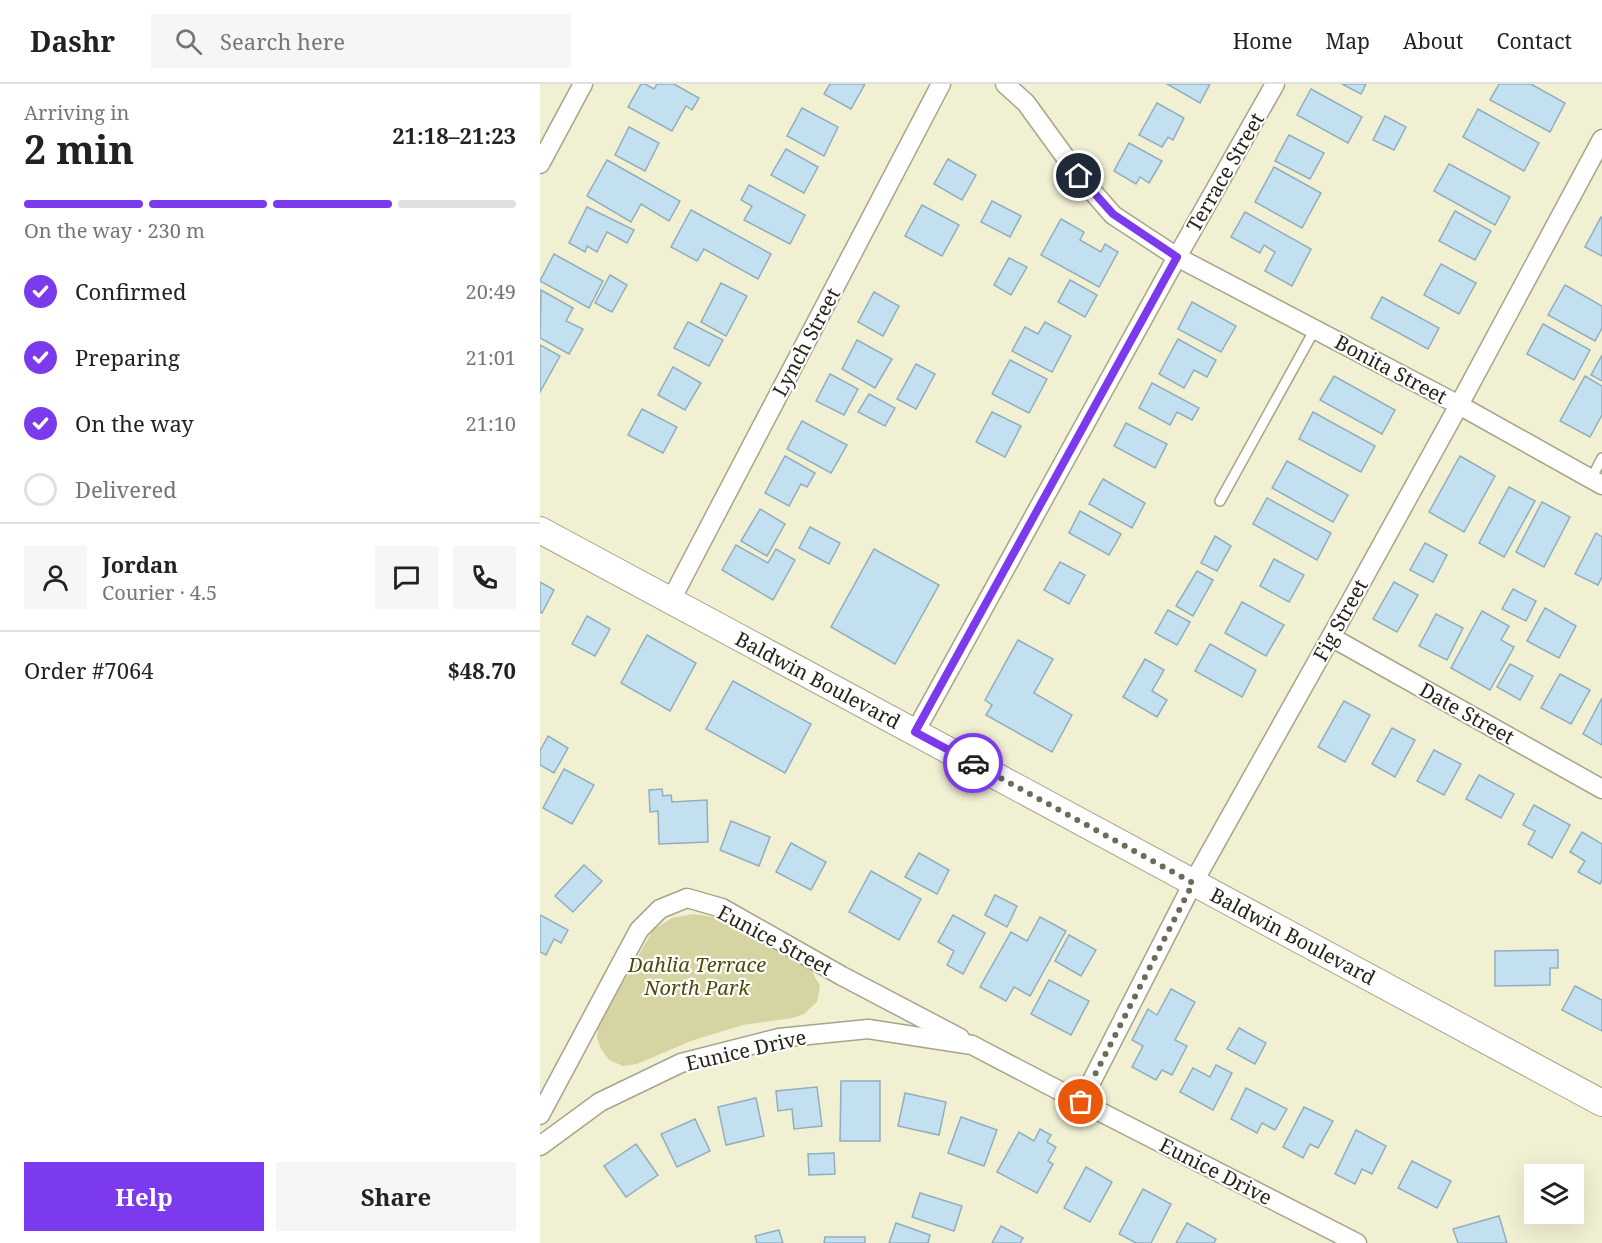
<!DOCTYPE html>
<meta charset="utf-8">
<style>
:root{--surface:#fff;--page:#f6f6f6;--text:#222;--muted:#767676;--line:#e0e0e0;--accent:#7c3aed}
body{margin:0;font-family:"Noto Serif",serif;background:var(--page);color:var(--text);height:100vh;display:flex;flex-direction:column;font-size:22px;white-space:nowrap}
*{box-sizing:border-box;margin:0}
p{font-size:20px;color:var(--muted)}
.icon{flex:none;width:33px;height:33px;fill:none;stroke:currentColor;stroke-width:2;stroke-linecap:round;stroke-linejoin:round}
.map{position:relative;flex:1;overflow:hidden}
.panel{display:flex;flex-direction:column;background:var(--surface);width:540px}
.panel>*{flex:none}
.fabs{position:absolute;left:984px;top:1080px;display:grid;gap:12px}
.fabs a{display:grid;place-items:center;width:60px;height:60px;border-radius:0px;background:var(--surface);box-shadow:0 6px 24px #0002;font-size:30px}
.pin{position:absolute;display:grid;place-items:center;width:51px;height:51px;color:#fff;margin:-26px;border:3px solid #fff;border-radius:50%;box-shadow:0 2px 6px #0007}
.courier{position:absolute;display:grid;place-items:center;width:60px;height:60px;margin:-30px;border:4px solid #7c3aed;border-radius:50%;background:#fff;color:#222;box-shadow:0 2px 8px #0007}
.head em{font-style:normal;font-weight:700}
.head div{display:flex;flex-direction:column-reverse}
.head{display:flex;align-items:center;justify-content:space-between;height:102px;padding:0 24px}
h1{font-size:39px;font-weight:700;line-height:45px}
.bar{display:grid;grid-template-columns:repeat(4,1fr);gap:9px 6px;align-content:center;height:72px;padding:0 24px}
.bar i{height:8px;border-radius:4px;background:var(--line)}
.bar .on{background:var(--accent)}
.bar p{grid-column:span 4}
.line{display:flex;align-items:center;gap:15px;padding:0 24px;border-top:2px solid var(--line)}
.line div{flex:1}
.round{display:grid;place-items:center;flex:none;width:63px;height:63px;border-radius:0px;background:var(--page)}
ol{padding:0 24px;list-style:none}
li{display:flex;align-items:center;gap:18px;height:66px}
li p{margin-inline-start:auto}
li .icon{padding:6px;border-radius:50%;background:var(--accent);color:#fff;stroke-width:4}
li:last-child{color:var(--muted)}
li i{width:33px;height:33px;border:3px solid var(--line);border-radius:50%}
.action{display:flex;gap:12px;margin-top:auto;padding:12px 24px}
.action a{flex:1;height:69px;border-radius:0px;background:var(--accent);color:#fff;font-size:24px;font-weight:700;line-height:69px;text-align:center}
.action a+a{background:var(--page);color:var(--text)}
header{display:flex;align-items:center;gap:36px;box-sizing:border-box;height:84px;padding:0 30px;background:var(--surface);border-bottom:2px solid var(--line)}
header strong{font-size:28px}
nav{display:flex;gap:33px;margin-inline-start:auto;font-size:21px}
.search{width:420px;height:54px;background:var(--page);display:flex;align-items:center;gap:15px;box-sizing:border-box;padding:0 21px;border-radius:0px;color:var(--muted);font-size:22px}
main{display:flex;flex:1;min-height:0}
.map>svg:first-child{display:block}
.green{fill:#d7d4a4}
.building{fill:#c2e0f0;stroke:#91aebd;stroke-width:1.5}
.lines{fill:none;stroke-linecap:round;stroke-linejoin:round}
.service-casing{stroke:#a6a489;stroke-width:12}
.minor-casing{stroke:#a6a489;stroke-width:21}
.secondary-casing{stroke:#a6a489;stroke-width:28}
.service{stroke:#fff;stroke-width:9}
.minor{stroke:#fff;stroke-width:18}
.secondary{stroke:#fff;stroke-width:26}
.done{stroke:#6d6c5b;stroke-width:6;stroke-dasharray:0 10.8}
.route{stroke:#7c3aed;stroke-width:8}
.labels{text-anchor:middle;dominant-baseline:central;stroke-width:4.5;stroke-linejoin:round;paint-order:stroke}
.street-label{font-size:20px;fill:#26251a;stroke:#fff}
.park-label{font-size:20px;font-style:italic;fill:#4e490b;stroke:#fff}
</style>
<header>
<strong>Dashr</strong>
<div class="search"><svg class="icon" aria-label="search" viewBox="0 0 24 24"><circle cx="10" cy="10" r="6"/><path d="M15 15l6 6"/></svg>Search here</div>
<nav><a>Home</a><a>Map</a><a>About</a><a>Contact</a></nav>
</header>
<main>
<section class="panel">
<div class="head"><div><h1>2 min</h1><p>Arriving in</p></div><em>21:18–21:23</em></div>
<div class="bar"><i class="on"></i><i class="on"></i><i class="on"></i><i></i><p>On the way · 230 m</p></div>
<ol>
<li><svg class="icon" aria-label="check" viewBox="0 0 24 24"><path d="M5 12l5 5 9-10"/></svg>Confirmed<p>20:49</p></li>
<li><svg class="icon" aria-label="check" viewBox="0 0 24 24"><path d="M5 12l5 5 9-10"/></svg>Preparing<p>21:01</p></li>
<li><svg class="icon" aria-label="check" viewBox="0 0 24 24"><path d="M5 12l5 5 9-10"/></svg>On the way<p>21:10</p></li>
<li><i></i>Delivered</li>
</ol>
<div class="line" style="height:108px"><a class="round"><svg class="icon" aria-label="person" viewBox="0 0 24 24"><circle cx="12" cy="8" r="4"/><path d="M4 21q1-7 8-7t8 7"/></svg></a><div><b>Jordan</b><p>Courier · 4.5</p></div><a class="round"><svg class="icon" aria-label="chat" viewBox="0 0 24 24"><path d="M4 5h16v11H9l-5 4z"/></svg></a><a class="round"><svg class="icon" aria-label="phone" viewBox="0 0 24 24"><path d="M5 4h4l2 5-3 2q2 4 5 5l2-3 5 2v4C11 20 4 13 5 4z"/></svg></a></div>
<div class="line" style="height:78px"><div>Order #7064</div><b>$48.70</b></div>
<div class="action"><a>Help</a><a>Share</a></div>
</section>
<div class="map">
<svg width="1062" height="1159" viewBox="0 0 1062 1159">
<rect width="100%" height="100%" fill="#f2f0d3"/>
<path class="green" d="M153 830 174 833 271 886 280 902 277 918 264 930 253 934 203 941 151 957 97 980 83 982 69 976 61 965 57 954 58 942 113 846 132 834Z"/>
<g class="building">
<path d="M101 0H105L114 5 117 0H134L159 14 152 26 146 22 132 47 88 23Z"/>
<path d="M290 0H325L311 25 284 10Z"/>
<path d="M627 0H670L660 19Z"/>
<path d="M802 0H826L821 10Z"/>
<path d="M959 0H991L1025 19 1010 48 950 16Z"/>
<path d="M771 5 822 33 808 59 757 31Z"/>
<path d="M617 19 644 34 633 56 628 53 622 63 599 51Z"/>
<path d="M262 24 298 43 284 72 247 52Z"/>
<path d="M938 25 999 59 984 87 923 53Z"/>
<path d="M845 32 866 43 854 66 833 56Z"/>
<path d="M89 43 119 59 105 87 75 71Z"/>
<path d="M749 51 784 69 770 95 735 77Z"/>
<path d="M589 59 622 77 609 99 600 93 596 100 574 87Z"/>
<path d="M246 65 278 83 264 109 231 91Z"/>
<path d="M408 75 436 91 422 116 394 100Z"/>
<path d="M67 76 140 117 129 137 101 120 91 138 47 112Z"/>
<path d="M909 80 970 113 955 141 894 107Z"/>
<path d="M734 83 781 109 762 144 715 118Z"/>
<path d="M209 101 265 131 250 160 204 136 212 122 201 116Z"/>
<path d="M452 117 481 132 470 153 441 138Z"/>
<path d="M382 121 419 141 402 172 365 152Z"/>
<path d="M47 123 94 146 87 159 67 148 57 168 47 162 45 168 29 159Z"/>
<path d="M151 126 231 170 218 195 164 165 157 177 131 163Z"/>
<path d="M915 127 951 147 935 176 899 157Z"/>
<path d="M705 128 771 165 752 202 725 187 735 168 724 161 720 169 691 153Z"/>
<path d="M1061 133 1062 134V172L1045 163Z"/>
<path d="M521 135 544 148 540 156 561 168 565 160 578 168 559 203 501 171Z"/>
<path d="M14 170 63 197 49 224 0 197Z"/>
<path d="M469 174 487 183 471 211 454 201Z"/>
<path d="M901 180 936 199 919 230 884 211Z"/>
<path d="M70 191 87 201 72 228 55 219Z"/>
<path d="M530 196 557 211 545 233 518 218Z"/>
<path d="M181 199 207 212 186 252 161 238Z"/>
<path d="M1025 201 1062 222V244L1055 257 1008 231Z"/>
<path d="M1 206 33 224 26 237 43 245 29 270 0 254Z"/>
<path d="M334 208 359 222 343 252 318 238Z"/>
<path d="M842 213 899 244 888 265 831 234Z"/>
<path d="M652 218 696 242 681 268 638 245Z"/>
<path d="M148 238 183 256 169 282 134 264Z"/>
<path d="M505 238 531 252 512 288 472 267 485 243 498 250Z"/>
<path d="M1003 240 1050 266 1034 296 987 270Z"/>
<path d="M638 255 676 276 667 293 654 286 644 304 619 290Z"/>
<path d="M317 256 352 275 335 304 302 285Z"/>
<path d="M0 261 20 272 0 308Z"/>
<path d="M1062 271V297L1051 291Z"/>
<path d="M470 276 507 295 489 329 452 310Z"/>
<path d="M376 280 395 290 376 325 357 315Z"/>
<path d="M133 283 161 299 145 326 118 311Z"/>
<path d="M290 290 318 305 304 331 276 317Z"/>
<path d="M794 292 855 326 842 350 780 316Z"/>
<path d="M1045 292 1062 302V331L1050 353 1020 337Z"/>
<path d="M612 299 659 324 652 336 637 328 630 341 599 324Z"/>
<path d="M329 310 355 324 345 342 318 328Z"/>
<path d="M102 325 137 343 123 369 88 351Z"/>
<path d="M452 328 481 342 465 373 436 358Z"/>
<path d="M773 328 835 362 821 388 759 355Z"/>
<path d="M262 337 307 361 291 389 247 365Z"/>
<path d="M586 339 627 360 615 384 574 362Z"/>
<path d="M245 372 275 389 267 403 261 400 249 422 225 409Z"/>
<path d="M920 372 955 392 924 448 889 428Z"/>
<path d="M747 377 808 411 793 438 732 404Z"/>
<path d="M563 395 605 419 592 444 549 420Z"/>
<path d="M969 403 995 417 964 473 939 459Z"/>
<path d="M727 414 791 449 777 476 713 440Z"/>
<path d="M1002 418 1030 433 1004 483 976 468Z"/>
<path d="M220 425 245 440 227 472 201 457Z"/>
<path d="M540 427 581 450 569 471 529 449Z"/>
<path d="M270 443 300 459 289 480 259 464Z"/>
<path d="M1056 449 1062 453V493L1058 501 1035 490Z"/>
<path d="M675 452 691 462 677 487 661 479Z"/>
<path d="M885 459 907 471 893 498 870 486Z"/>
<path d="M196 461 228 479 236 465 255 476 233 516 182 486Z"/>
<path d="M334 465 399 501 355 580 291 543Z"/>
<path d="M734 475 764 491 749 518 720 502Z"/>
<path d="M520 478 545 491 529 520 504 506Z"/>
<path d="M657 487 673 496 653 532 636 522Z"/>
<path d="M0 498 14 506 2 529 0 528Z"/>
<path d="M854 498 878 511 857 548 833 535Z"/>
<path d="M973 505 996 517 986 537 962 525Z"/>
<path d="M702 518 744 541 726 572 685 549Z"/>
<path d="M1005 524 1036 542 1019 574 987 557Z"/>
<path d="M628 526 650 538 637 561 615 549Z"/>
<path d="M942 527 969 542 961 556 974 563 950 606 911 584Z"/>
<path d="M896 530 923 544 907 576 879 562Z"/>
<path d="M47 532 70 545 55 572 32 560Z"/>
<path d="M107 551 156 579 130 627 81 599Z"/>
<path d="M478 556 513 575 494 609 532 631 512 668 446 631 452 621 445 616Z"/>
<path d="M670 560 716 586 702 613 655 587Z"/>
<path d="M605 575 624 586 612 607 627 616 617 633 583 613Z"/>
<path d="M970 580 993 592 980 616 957 603Z"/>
<path d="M1020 590 1050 606 1031 640 1001 624Z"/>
<path d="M193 597 271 640 245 689 166 645Z"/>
<path d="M1062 614V661L1043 650Z"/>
<path d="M804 617 830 631 805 678 778 663Z"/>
<path d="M852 644 875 656 855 693 832 680Z"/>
<path d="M8 652 28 664 14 689 0 681V667Z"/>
<path d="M894 666 921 680 904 711 877 697Z"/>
<path d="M24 685 54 701 32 740 3 724Z"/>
<path d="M939 691 974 710 961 734 926 715Z"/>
<path d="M122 705 123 712 131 711 132 718 167 716 168 758 119 760 118 727 110 728 109 706Z"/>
<path d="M994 721 1030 741 1012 774 988 760 995 747 983 741Z"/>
<path d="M191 737 230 753 219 782 180 766Z"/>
<path d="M1042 748 1062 760V796L1060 800 1038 788 1045 777 1030 768Z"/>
<path d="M251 759 286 778 271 806 236 788Z"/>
<path d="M379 769 409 786 397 810 365 793Z"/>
<path d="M44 781 62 797 33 828 15 812Z"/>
<path d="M331 787 381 815 359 856 309 828Z"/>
<path d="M455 811 477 822 467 843 445 831Z"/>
<path d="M0 831 28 846 21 859 14 855 6 871 0 868Z"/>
<path d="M413 831 445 849 423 890 407 881 414 867 398 858Z"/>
<path d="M500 833 526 847 490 912 474 903 466 917 440 903 471 848 487 857Z"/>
<path d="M529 851 556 866 541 892 515 877Z"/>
<path d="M1018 866V884H1010V901L955 902V867Z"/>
<path d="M509 896 549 917 531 951 491 930Z"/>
<path d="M1035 902 1062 916V947L1022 926Z"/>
<path d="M631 905 655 918 635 956 647 962 632 991 622 986 616 996 592 983 603 962 592 956 608 925 617 931Z"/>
<path d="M699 944 726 959 715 980 687 965Z"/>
<path d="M676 981 692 989 673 1026 640 1008 653 984 670 993Z"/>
<path d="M301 997H340V1057H300Z"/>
<path d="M277 1003 282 1042 254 1045 252 1025 238 1027 236 1007Z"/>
<path d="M706 1004 747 1025 735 1046 722 1039 717 1049 691 1035Z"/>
<path d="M365 1009 406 1018 399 1051 358 1042Z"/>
<path d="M216 1014 224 1052 186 1061 178 1023Z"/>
<path d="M764 1023 793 1037 778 1064 770 1060 763 1074 743 1063Z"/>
<path d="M421 1033 457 1046 444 1082 408 1069Z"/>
<path d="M155 1035 170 1067 137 1083 121 1050Z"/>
<path d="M500 1045 511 1051 507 1058 516 1063 508 1077 513 1080 497 1109 457 1088 479 1048 494 1057Z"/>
<path d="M816 1046 846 1062 832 1090 822 1085 815 1100 795 1090Z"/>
<path d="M96 1060 118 1091 86 1113 64 1082Z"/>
<path d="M294 1069 295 1090 269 1091 268 1070Z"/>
<path d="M872 1077 911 1097 897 1124 858 1104Z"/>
<path d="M546 1083 572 1098 550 1138 524 1124Z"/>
<path d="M603 1105 631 1120 611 1159H596L579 1150Z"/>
<path d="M380 1109 422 1122 414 1147 372 1133Z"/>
<path d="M959 1132 967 1159H918L913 1145Z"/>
<path d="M356 1139 390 1151 388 1159H349Z"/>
<path d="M647 1139 676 1155 674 1159H636Z"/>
<path d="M461 1142 483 1154 480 1159H452Z"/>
<path d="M239 1146 243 1159H217L215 1152Z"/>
<path d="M285 1153H325V1159H284Z"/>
</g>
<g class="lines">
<defs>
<g id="service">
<path d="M1051 395 1062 374"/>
<path d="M680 417 775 245"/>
</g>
<g id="minor">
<path d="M465 0 486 19 539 92 573 131 637 173 919 321 1062 401"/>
<path d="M0 80 43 0"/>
<path d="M131 516 401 0"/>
<path d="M791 553 1062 705"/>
<path d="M375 648 637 173 735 0"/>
<path d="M541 1018 653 799 791 553 919 321 1062 55"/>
<path d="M0 1031 99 846 120 825 147 814 182 824 302 892 420 954"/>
<path d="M0 1062 60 1018 141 979 239 954 328 945 432 961 541 1018 817 1159"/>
</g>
<path id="secondary" d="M0 446 1062 1019"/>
</defs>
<use href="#service" class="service-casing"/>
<use href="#minor" class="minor-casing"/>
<use href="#secondary" class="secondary-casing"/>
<use href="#service" class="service"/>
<use href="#minor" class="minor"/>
<use href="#secondary" class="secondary"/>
</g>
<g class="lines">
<path class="done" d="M433 679 653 799 541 1018"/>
<path class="route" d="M433 679 375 648 637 173 573 130 539 92"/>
</g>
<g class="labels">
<g class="street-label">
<text transform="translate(685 88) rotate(-60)">Terrace Street</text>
<text transform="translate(266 258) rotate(-62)">Lynch Street</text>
<text transform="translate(851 285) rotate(28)">Bonita Street</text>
<text transform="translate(800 536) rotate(-61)">Fig Street</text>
<text transform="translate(278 596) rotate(28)">Baldwin Boulevard</text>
<text transform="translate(927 629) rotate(29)">Date Street</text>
<text transform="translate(753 852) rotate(28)">Baldwin Boulevard</text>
<text transform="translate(235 856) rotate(28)">Eunice Street</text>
<text transform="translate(206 966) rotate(-13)">Eunice Drive</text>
<text transform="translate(676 1087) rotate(27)">Eunice Drive</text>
</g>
<g class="park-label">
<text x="157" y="880">Dahlia Terrace<tspan x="157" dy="23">North Park</tspan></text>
</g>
</g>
</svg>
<div class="fabs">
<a><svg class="icon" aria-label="layers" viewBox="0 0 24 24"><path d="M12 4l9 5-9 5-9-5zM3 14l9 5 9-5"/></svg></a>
</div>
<div class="pin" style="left:541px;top:1018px;background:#ea580c"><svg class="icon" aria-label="bag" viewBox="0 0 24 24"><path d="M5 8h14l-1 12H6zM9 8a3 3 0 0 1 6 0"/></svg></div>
<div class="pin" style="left:539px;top:92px;background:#1f2937"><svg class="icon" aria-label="home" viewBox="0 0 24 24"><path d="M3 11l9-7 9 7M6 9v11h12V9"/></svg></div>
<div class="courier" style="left:433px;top:679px"><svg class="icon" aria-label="car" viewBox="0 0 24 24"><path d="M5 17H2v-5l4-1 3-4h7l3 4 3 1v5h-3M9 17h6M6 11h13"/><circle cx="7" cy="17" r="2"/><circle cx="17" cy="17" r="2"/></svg></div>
</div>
</main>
